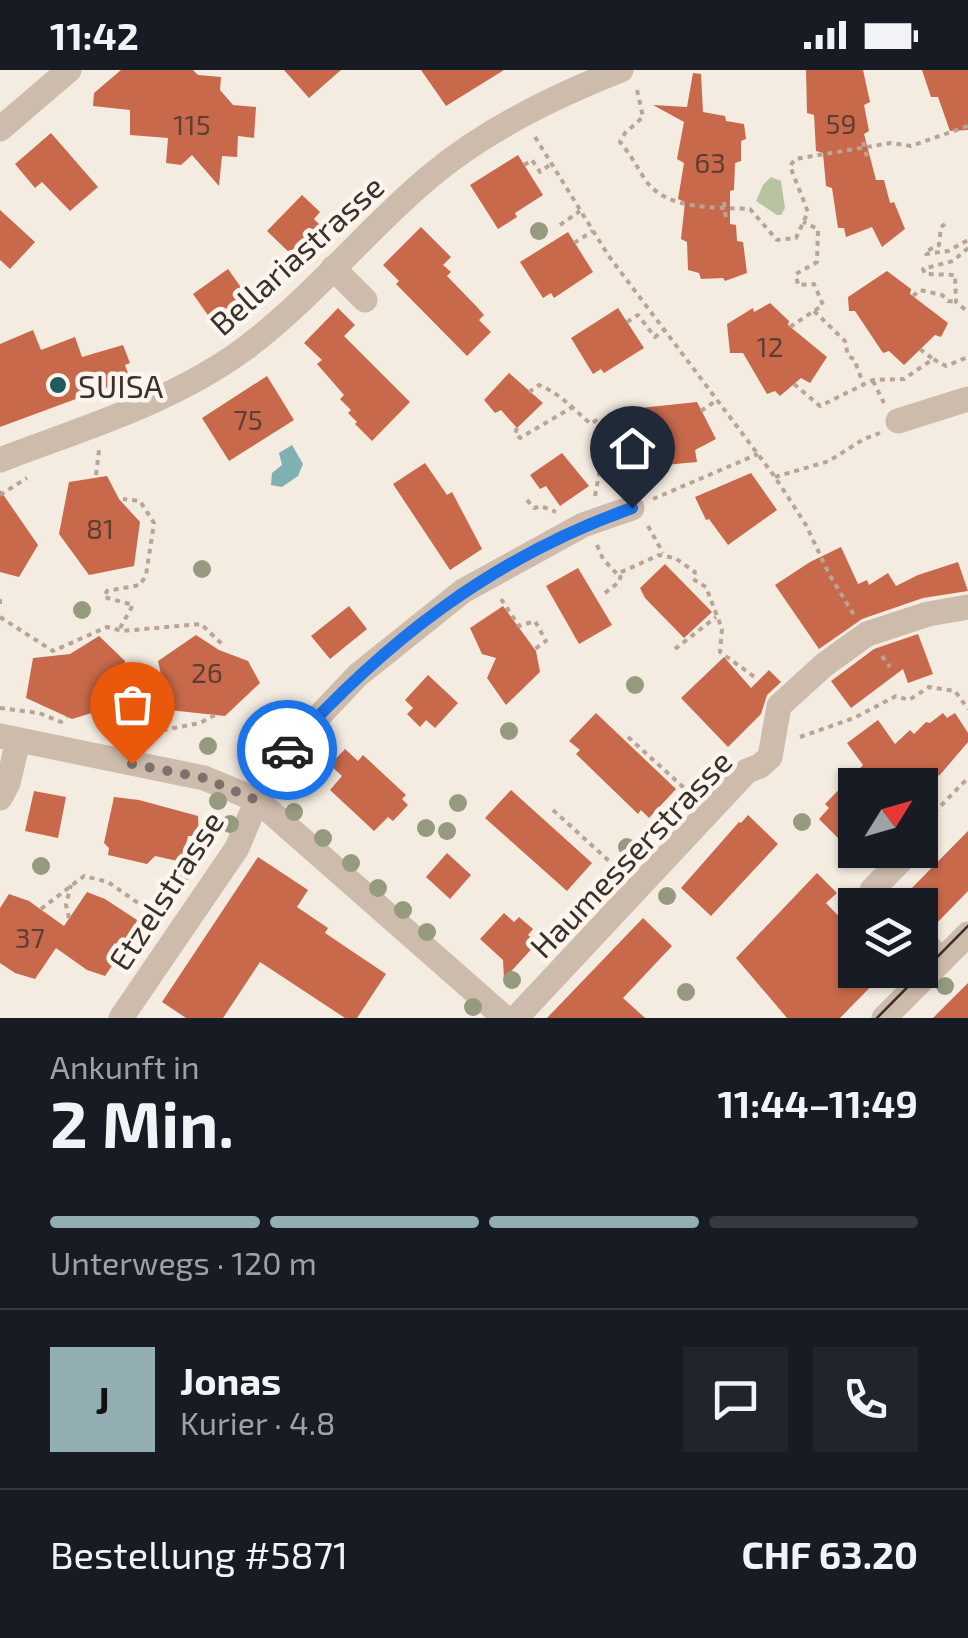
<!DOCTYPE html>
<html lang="de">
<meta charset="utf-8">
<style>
:root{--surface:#171b24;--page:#20242c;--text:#f1f3f6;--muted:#9ea1a6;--line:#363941;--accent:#92aeb2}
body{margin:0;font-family:"Exo 2",sans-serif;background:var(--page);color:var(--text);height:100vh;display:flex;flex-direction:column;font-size:38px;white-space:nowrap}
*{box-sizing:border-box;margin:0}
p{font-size:32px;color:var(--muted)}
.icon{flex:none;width:55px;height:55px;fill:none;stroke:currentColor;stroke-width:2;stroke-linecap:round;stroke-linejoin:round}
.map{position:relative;height:948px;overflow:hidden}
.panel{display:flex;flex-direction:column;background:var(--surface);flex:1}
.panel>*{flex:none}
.needle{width:65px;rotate:53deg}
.controls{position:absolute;left:838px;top:698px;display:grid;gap:20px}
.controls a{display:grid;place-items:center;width:100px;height:100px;border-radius:0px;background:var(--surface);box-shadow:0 2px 8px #0004;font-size:50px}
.pin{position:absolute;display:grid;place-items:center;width:85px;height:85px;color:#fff;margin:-102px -42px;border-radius:50% 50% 50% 0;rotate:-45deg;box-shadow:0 0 10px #0007}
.pin .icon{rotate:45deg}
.courier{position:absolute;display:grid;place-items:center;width:100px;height:100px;margin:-50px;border:8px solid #1a73e8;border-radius:50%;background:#fff;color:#222;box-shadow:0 2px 12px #0007}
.summary em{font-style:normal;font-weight:700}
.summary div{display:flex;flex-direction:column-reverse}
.summary{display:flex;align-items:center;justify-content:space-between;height:170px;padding:0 50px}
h1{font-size:65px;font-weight:700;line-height:75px}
.bar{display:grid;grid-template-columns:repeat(4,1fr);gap:15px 10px;align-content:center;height:120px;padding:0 50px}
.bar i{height:12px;border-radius:8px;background:var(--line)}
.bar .selected{background:var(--accent)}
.bar p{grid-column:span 4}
.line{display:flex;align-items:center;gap:25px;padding:0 50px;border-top:2px solid var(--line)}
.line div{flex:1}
.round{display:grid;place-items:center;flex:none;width:105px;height:105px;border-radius:0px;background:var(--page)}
.status{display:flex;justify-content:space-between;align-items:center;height:70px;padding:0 50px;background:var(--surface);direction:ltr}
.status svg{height:28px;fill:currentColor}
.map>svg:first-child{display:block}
.green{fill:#b8c4a0}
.water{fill:#7fb0b2}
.building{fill:#c8694b}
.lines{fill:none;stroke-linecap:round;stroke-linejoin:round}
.path{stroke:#b9a596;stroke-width:4;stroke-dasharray:5 5;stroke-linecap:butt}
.minor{stroke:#cdbbac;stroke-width:25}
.tram{stroke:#3b302b;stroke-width:2.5}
.tree{fill:#969b7f}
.done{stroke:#7c716b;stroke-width:10;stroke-dasharray:0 18}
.route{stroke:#1a73e8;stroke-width:12}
.poi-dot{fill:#1f5a5e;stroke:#fbf5ee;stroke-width:4}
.labels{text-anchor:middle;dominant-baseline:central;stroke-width:9;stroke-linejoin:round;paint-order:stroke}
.number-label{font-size:28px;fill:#5e3e33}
.street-label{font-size:32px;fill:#3b302b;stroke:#fbf5ee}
.poi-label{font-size:32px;fill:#3b302b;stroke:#fbf5ee;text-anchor:start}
</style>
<div class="status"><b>11:42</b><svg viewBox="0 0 49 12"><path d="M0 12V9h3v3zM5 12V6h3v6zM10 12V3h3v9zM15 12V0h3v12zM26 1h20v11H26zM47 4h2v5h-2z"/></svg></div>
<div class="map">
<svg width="968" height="948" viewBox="0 0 968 948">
<rect width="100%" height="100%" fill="#f4ebe1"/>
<path class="green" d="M771 107 781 111 785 138 781 145H777L756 131 763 115Z"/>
<path class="water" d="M292 375 303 394 298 406 282 417 271 415 272 403 282 395 279 383Z"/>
<g class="building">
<path d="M121 0H193L198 5 221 7 220 20 233 35 256 37 254 68 238 66 237 87 222 86 219 116 192 85 181 95 166 93 168 68 130 65V40L93 36 94 23Z"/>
<path d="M284 0H341L309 28Z"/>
<path d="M421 0H504L446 36Z"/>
<path d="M806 0H863L870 32 864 35 869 61 864 64 876 110H884L890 133 894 132 905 159 882 177 872 157 846 167 844 158H838L832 118 826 116 823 83 816 81 814 45 807 43Z"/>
<path d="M922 0H968V60L950 61 938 27H931Z"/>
<path d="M693 3 701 4 703 42 725 46 726 51 744 54 746 69 741 71V91L735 93 734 120 730 121V154L736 155 737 171 743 172 747 203 725 211 723 208 701 209 699 203 688 200 687 172 681 169 685 132 678 129 684 93 677 89 684 52 653 35 687 37Z"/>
<path d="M51 63 98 117 70 141 42 112 35 118 15 94Z"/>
<path d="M518 85 543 125 515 143 517 147 498 159 470 115Z"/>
<path d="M302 125 320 142 314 149 326 161 297 190 267 161Z"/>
<path d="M0 140 35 172 10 199 0 190Z"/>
<path d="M421 157 451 187 443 195 451 202 447 206 477 237 484 245 479 250 491 262 467 286 396 214 399 211 383 195Z"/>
<path d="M568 162 593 202 554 228 551 223 543 228 520 192Z"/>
<path d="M228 199 252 233 217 258 193 224Z"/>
<path d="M887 201 911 219 910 224 948 253 941 267 935 265 904 295 889 281 883 283 855 241H849L848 227Z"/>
<path d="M770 233 789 251 788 255 827 287 810 313 801 308 780 326 775 321 767 324 743 283H730L727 254 753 238 754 242Z"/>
<path d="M338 238 355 255 344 266 410 332 372 371 355 354 357 352 348 343 351 340 340 329 344 325 317 294 322 290 304 273Z"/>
<path d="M618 238 644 278 604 303 601 299 593 304 571 268Z"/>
<path d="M33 260 41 280 75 267 82 287 123 275 130 293 125 295 130 309 0 357V274Z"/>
<path d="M509 303 543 333 517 358 501 340 495 343 484 330Z"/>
<path d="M267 306 294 350 229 391 202 348Z"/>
<path d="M697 332 716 369 695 380 697 392 654 396 652 381 636 383 631 339Z"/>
<path d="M562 383 589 416 560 436 546 416 540 419 530 405Z"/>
<path d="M425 393 447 425 452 422 482 479 450 500 393 414Z"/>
<path d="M751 403 777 440 728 475 709 449 706 450 695 427Z"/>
<path d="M107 406 119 429 140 452 134 496 89 505 59 464 69 412Z"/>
<path d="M0 420 38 475 19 507 0 502Z"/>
<path d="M841 477 858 514 867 510 869 515 888 503 896 516 918 505 958 492 968 521 923 528 862 549 819 579 775 515 810 492Z"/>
<path d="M665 494 712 542 684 568 645 528 640 518Z"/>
<path d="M578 498 612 555 579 574 546 516Z"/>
<path d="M349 536 367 559 330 589 311 566Z"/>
<path d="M503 536 536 581 540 602 506 635 487 608 496 588 482 584 470 558Z"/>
<path d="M918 564 933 604 908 613 903 599 851 638 831 611 874 579Z"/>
<path d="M196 565 219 580 248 591 260 613 225 646 169 640 158 591Z"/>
<path d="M99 566 125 591 118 635 72 649 26 628 33 588 70 584Z"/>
<path d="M724 587 751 618 769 600 781 612 767 625 761 644 728 677 681 628Z"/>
<path d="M428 605 458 633 435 658 426 650 420 657 407 644 413 638 405 630Z"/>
<path d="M596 643 676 719 649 748 641 740 638 744 576 684 580 680 569 671Z"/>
<path d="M943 643 947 648 955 643 968 663V672L939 706 934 699 919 715H855V785L819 749 829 738 825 734 863 695 847 673 878 650 895 674 910 660 914 664 926 652 930 653Z"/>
<path d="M345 679 358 691 363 685 406 725 402 729 408 735 393 751 388 747 374 761 330 720 342 706 330 695Z"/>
<path d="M511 720 592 793 567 821 485 748Z"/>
<path d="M34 721 66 727 58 768 25 761Z"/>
<path d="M114 727 139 730 198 746 199 766H188L182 792 155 786 147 794 108 785 109 778 104 773Z"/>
<path d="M748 745 778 774 711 846 681 818 739 752 741 753Z"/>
<path d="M968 761V821L932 858 920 851V835H902L901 829Z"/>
<path d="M447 783 471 805 450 829 426 807Z"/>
<path d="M258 787 308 820 297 837 328 858 325 863 386 904 357 948H345L260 892 223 948H186L162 932Z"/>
<path d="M817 803 837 823 826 833 855 863V900H887L840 948H787L736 888Z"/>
<path d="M87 822 105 829 137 850 131 868 105 906 87 900 56 878 35 909 15 903 0 893V838L9 824 29 831 64 856Z"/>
<path d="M504 843 514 852 519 847 533 859 528 865 537 873 504 909 503 890 480 869Z"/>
<path d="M643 848 672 876 623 928 645 948H547Z"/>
<path d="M968 913V948H933Z"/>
</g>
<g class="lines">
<g class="path">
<path d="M637 20 643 47 625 63 620 72C631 85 637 97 646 111 668 141 717 137 750 139L777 170 796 168 808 142 790 96 795 89 891 73 911 76 968 56"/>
<path d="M535 67 608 185 775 407 806 455 829 504 854 545"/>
<path d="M863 72 868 91"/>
<path d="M524 95 532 90 540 102 551 94"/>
<path d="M724 132 726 149"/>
<path d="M945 154 941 157 939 175 925 182 926 184 948 181 968 170"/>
<path d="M560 155 580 141"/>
<path d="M574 173 593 161"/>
<path d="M968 178 953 191 923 199 925 204 955 205 956 232 968 242"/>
<path d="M913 226 920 220 942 225 948 231 956 232"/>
<path d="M814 241 845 271 848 286 854 289 863 313"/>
<path d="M627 252 638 245 655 267 664 260"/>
<path d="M790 257 823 235 814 214 798 215 796 204 817 192 818 159 803 152"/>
<path d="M920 279 933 289"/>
<path d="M873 311 884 333"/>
<path d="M794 314 820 336 873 310 904 309 933 289 946 296 968 287"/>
<path d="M529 322 539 315C561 324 573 339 591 354L598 349"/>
<path d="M701 341 717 330"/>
<path d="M517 358 515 364 520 368 571 338"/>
<path d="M96 405 99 380"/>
<path d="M775 407 829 391 864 369 880 363"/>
<path d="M0 425 27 408"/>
<path d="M595 426 602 388 612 384"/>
<path d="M653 429 758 384"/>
<path d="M527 430 534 438 541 436 556 442"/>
<path d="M648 456 663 483"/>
<path d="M597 475 603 489 617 504 659 485 675 488 695 502 693 509 706 517 722 559 720 582 756 608"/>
<path d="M605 523 619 512 621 505"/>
<path d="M0 529V536"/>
<path d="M501 529 519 556 535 551 546 571 535 579"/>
<path d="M0 547 53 581 107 557 122 561 201 554 222 574"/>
<path d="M120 558 133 535 104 527 107 521 140 515 146 505 154 453 140 431 123 429"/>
<path d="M675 579 716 547"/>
<path d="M882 586 890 597"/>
<path d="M0 638 39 643 61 652 67 647"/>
<path d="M133 666 200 653 215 645"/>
<path d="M628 667 692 725"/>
<path d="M800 667 854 648 896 626 909 630 929 617 955 621 968 639"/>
<path d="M553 740 620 801"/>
<path d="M920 757 968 708"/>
<path d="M41 839 84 806 108 812 161 849"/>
<path d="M69 848 66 835 71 815"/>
</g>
<g class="minor">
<path d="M0 59 69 0"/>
<path d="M333 198 365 230"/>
<path d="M898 351 968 329"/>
<path d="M0 390C83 358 170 333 243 280 311 230 364 162 428 108 485 60 553 27 621 0"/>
<path d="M0 666 204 708 257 730 505 948"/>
<path d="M0 728 8 713 18 671"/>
<path d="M886 835 872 820 911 780"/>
<path d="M920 869 942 890"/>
<path d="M121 948 237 778 257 730 283 684 358 605 463 521 583 455 632 438"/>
<path d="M516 948 747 701 760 696 770 687 779 636 824 595 867 564 928 544 968 537"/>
<path d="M884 948 968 864"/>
</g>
<path class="tram" d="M877 948 968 856"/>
</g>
<g class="tree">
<circle cx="539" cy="161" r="9"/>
<circle cx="202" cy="499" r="9"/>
<circle cx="82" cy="540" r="9"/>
<circle cx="635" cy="615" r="9"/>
<circle cx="509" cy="661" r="9"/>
<circle cx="208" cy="676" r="9"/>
<circle cx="218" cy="731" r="9"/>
<circle cx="458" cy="733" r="9"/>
<circle cx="294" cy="742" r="9"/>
<circle cx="802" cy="752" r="9"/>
<circle cx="230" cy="754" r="9"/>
<circle cx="426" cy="758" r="9"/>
<circle cx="447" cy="761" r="9"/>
<circle cx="323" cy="768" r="9"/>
<circle cx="627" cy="777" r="9"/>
<circle cx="351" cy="793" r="9"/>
<circle cx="41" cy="796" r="9"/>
<circle cx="181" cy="804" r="9"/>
<circle cx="378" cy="818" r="9"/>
<circle cx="667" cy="826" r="9"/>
<circle cx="403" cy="840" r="9"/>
<circle cx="561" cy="861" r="9"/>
<circle cx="427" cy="862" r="9"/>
<circle cx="512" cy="910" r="9"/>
<circle cx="945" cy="916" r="9"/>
<circle cx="686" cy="922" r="9"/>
<circle cx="473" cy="937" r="9"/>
</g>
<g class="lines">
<path class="done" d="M132 694 204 708 256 730 287 680"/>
<path class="route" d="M287 680C385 571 493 487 632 438"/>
</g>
<circle class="poi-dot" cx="58" cy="315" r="10"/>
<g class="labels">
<g class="number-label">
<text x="841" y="53">59</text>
<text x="192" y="54">115</text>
<text x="710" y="92">63</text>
<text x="770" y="276">12</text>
<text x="248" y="349">75</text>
<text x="100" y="458">81</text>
<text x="207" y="602">26</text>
<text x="30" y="867">37</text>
</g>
<g class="street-label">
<text transform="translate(296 184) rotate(-42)">Bellariastrasse</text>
<text transform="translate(630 783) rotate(-46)">Haumesserstrasse</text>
<text transform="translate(165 820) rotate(-57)">Etzelstrasse</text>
</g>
<g class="poi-label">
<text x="78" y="315">SUISA</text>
</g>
</g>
</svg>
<div class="controls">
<a><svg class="needle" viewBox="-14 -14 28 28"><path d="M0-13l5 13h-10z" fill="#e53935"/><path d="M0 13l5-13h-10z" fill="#9ea1a6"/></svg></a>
<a><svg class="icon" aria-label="layers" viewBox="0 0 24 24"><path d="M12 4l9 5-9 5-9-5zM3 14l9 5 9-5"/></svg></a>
</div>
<div class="pin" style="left:132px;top:694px;background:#ea580c"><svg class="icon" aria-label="bag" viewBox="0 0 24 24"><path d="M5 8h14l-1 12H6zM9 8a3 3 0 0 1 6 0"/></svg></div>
<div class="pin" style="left:632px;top:438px;background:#1f2937"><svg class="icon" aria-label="home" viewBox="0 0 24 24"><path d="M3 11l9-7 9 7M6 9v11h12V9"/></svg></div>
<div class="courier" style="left:287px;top:680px"><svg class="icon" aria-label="car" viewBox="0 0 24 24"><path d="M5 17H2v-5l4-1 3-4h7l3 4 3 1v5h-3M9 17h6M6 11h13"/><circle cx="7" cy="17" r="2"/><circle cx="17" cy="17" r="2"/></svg></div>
</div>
<section class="panel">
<div class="summary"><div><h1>2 Min.</h1><p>Ankunft in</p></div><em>11:44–11:49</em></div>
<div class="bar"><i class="selected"></i><i class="selected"></i><i class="selected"></i><i></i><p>Unterwegs · 120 m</p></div>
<div class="line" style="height:180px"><b class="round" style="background:var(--accent);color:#111">J</b><div><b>Jonas</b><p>Kurier · 4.8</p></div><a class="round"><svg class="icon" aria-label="chat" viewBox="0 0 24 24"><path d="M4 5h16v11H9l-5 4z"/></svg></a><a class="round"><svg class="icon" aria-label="phone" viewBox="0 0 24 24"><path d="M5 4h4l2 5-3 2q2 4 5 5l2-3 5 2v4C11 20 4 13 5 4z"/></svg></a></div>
<div class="line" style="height:130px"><div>Bestellung #5871</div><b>CHF 63.20</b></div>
</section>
